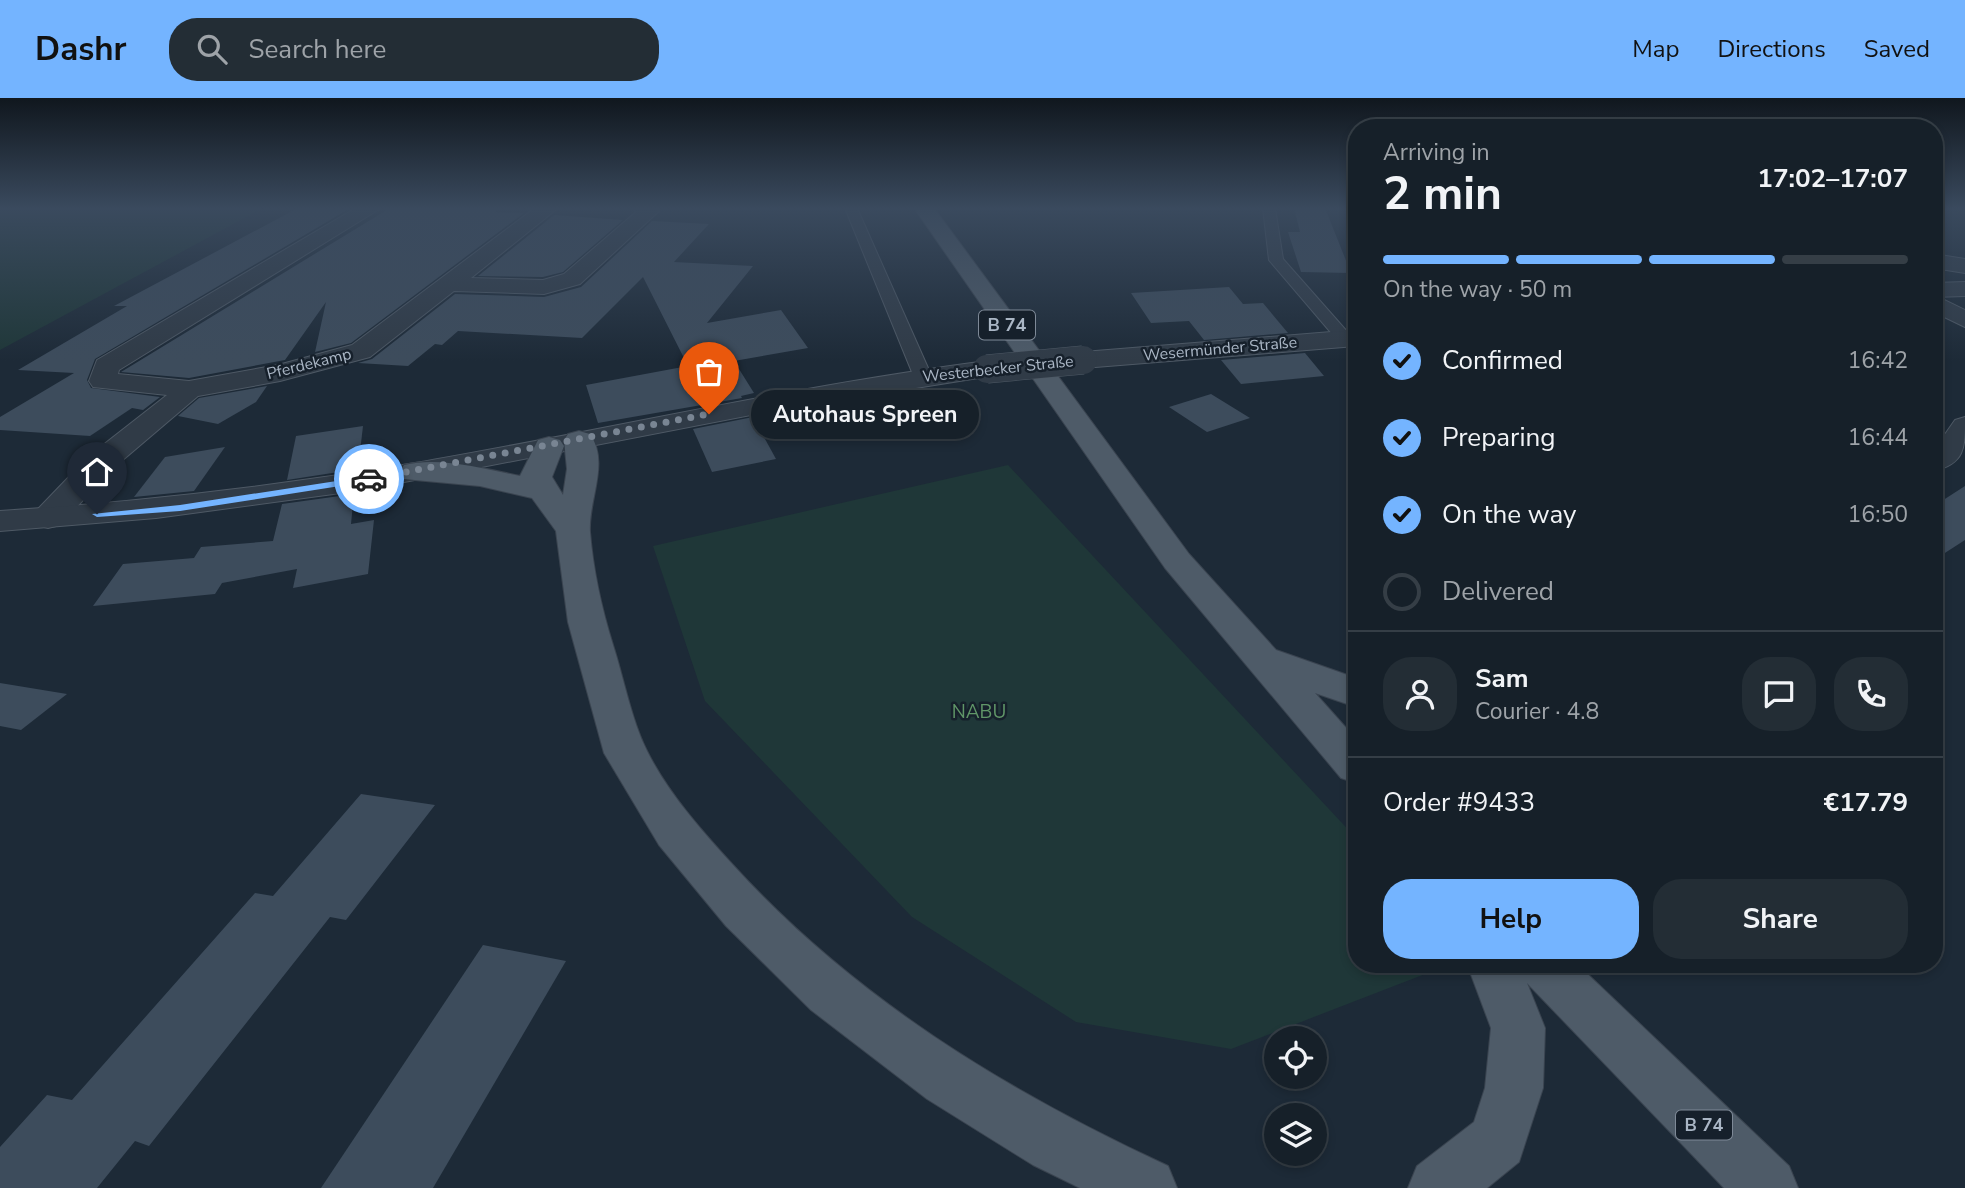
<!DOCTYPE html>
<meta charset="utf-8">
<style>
:root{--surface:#162029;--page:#232d35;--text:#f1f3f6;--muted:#9ea3a8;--line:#353e46;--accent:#74b4ff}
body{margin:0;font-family:"Nunito Sans",sans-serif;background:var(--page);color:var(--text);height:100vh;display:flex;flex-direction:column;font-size:26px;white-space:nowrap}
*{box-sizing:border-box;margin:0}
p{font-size:23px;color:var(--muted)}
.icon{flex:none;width:38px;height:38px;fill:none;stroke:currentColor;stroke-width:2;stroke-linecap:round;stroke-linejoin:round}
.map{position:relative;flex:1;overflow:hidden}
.panel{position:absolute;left:1348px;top:21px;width:595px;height:854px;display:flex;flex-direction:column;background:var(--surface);border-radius:28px;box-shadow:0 4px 10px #0003,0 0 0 2px var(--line)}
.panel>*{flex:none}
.buttons{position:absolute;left:1264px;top:928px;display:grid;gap:14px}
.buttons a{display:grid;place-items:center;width:63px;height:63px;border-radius:50%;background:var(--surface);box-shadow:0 4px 10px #0003,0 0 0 2px var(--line);font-size:35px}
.pin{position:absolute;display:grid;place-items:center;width:60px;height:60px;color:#fff;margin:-72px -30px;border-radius:50% 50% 50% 0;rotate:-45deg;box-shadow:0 0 7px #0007}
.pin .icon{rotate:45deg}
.courier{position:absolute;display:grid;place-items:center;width:70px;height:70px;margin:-35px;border:5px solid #74b4ff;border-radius:50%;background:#fff;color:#222;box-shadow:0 2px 9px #0007}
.bubble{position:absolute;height:49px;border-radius:24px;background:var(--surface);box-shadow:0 4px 10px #0003,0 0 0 2px var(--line);font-size:23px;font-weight:700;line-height:49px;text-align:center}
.overview em{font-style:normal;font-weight:700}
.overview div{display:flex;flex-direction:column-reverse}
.overview{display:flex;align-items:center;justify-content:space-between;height:119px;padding:0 35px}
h1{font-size:46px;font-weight:700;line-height:52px}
.bar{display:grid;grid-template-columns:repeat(4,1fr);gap:10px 7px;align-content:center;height:84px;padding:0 35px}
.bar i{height:9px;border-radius:5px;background:var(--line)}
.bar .selected{background:var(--accent)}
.bar p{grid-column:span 4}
.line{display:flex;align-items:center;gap:18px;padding:0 35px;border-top:2px solid var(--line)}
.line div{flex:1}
.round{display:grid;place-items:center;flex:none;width:74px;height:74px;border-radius:28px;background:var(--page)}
ol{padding:0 35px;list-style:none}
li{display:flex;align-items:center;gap:21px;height:77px}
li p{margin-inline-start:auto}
li .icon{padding:7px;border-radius:50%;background:var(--accent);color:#111;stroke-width:4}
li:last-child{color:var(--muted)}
li i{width:38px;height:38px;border:4px solid var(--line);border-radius:50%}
.action{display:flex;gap:14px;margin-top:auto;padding:14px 35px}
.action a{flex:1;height:80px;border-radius:28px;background:var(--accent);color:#111;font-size:28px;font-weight:700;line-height:80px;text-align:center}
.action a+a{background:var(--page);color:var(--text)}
header{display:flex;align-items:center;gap:42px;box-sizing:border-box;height:98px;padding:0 35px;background:var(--accent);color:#111}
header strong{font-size:33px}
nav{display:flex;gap:38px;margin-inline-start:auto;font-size:24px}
.search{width:490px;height:63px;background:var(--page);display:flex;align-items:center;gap:18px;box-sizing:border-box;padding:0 24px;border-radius:28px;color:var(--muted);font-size:26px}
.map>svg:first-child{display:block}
.green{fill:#1f3738}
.building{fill:#3d4c5c}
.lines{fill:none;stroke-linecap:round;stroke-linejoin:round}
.service-casing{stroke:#4e5965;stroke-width:2}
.minor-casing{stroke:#4e5965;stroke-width:2}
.tertiary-casing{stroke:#4e5965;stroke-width:2}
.primary-casing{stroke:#3a4450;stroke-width:2}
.service{fill:#303b47;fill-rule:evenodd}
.minor{fill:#303b47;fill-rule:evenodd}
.tertiary{fill:#303b47;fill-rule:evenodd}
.primary{fill:#4e5b68;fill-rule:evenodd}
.tertiary-bridge-casing{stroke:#4e5965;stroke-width:29;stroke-linecap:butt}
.tertiary-bridge{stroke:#303b47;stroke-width:28}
.route{fill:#74b4ff}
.done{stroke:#798593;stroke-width:7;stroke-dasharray:0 12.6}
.labels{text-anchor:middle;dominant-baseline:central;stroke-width:5;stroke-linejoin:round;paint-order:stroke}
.far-street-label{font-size:16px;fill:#aab6c5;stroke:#16202b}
.shield{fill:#16202b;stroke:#7e8997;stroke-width:2}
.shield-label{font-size:18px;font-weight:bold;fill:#aab6c5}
.park-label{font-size:19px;fill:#609668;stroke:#16202b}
</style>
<header>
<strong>Dashr</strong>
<div class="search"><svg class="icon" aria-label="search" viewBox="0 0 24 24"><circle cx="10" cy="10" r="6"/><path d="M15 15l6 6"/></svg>Search here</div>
<nav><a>Map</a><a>Directions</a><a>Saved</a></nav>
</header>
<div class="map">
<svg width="1965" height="1090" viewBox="0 0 1965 1090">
<rect width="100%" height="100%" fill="#1d2a37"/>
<g class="green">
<path d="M0 110H263L0 252Z"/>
<path d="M1008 367 1356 740V866H1451L1231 951 1076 924 912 819 705 603 653 448Z"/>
</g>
<g class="building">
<path d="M298 110 347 112 95 261 87 282 91 290 160 299 143 312 132 310 90 338 0 332V319L74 275 18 272 127 208H114Z"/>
<path d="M390 110H500L495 114 524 115 351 245 315 254 326 204 285 262 189 280 121 274Z"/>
<path d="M1294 110H1325L1351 175 1301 174 1288 134H1300Z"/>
<path d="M554 117 623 122 563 174 543 179 478 178Z"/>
<path d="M652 123 709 126 674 164 753 168 707 225 781 212 808 250 734 263 754 295 741 298 742 300 598 325 586 287 688 268 643 179 582 240 458 233 442 247 435 246 408 268 358 265 372 261 455 196 544 199 581 189Z"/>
<path d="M1229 189 1243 206 1263 205 1288 235 1204 242 1189 223 1151 225 1131 195Z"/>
<path d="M1305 255 1324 278 1241 286 1221 262Z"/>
<path d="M267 288 256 304 218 326 178 318 199 300Z"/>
<path d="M1211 296 1250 320 1207 334 1169 309Z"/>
<path d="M753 319 776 361 712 374 693 331Z"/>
<path d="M363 328 358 371 287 382 296 338Z"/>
<path d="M225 349 194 393 134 399 165 359Z"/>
<path d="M1965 388V442L1934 462V408Z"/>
<path d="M354 396 351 426 374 422 368 476 293 490 297 471 222 485 215 496 93 508 123 466 194 460 201 449 273 443 282 406Z"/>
<path d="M0 585 67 596 21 632 0 628Z"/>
<path d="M361 696 435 707 346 822 330 819 149 1048 135 1043 97 1090H0V1049L47 997 72 1002 255 795 273 798Z"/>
<path d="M483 847 566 863 433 1090H321Z"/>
</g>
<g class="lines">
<defs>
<g id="service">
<path d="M845 110H857L932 279 929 283 923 284 914 279Z"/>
<path d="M1263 110H1275L1283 161 1351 238V244H1339L1269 162Z"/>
</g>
<g id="minor">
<path d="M356 110H381L119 272 118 276 189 283 278 267 352 247 535 110H558L471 180 543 182 564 176 636 114 633 110H657L659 113 580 186 544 196 454 193 370 259 280 283 198 298 111 372 60 427 48 430 36 427 31 420 36 413 89 358 167 297 93 289 89 283 97 262Z"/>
<path d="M1934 156 1965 161V175L1934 170Z"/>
<path d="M1934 197 1965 212V229L1934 214Z"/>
<path d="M1965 319C1965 351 1965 365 1934 373V352L1955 322Z"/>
</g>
<g id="tertiary">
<path d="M1965 184V198L1934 199V185Z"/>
<path d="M1356 232V248L1083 270 1074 268 1070 262 1074 256 1083 254Z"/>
<path d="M987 263 997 265 1000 271 997 277 772 313 363 392 156 420 0 433V413C139 404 277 388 415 365 606 332 794 288 987 263Z"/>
</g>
<g id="primary">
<path d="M914 110H934L1189 456 1276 552 1356 580V609L1315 595 1356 641V685L1341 680 1165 470Z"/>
<path d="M579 333 590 336C610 365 588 402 590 434 593 471 602 512 613 547 624 581 631 621 647 653 668 695 701 732 733 767 854 900 1006 993 1168 1068L1177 1090H1080L1033 1067 927 1001 811 912 726 828 659 747 604 655 568 524 556 433 532 400 480 388 404 381 399 374 404 367C440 358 485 371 520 378L538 342 549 339 560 342 564 348 552 379 563 397 567 371 564 342 568 336Z"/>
<path d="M1467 866H1577L1789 1068 1798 1090H1724L1527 885 1545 930 1543 990 1519 1064 1487 1090H1408L1417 1068 1474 1024 1485 990 1491 930Z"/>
</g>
</defs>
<use href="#service" class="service-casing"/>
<use href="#minor" class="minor-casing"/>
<use href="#tertiary" class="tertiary-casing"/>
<use href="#primary" class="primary-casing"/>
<use href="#service" class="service"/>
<use href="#minor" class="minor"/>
<use href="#tertiary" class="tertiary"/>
<use href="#primary" class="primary"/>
<defs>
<path id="tertiary-bridge" d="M987 271 1083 262"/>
</defs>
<use href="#tertiary-bridge" class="tertiary-bridge-casing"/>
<use href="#tertiary-bridge" class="tertiary-bridge"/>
</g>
<linearGradient id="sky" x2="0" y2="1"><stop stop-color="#10171e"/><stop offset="0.42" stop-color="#3a4a5e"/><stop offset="1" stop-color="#3a4a5e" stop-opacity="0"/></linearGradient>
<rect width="1965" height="263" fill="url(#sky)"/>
<path class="route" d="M369 378 372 383 180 413 97 419 92 416 180 407Z"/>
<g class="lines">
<path class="done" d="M369 381 709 316"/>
</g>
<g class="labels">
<g class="far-street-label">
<text transform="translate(1220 251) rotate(-5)">Wesermünder Straße</text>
<text transform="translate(309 266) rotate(-14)">Pferdekamp</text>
<text transform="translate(998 271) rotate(-6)">Westerbecker Straße</text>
</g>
<g class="shield">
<rect x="979" y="212.5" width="56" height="29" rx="5"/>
<rect x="1676" y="1012.5" width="56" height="29" rx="5"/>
</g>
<g class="shield-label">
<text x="1007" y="227">B 74</text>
<text x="1704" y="1027">B 74</text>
</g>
<g class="park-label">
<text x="979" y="614">NABU</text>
</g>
</g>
</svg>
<div class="buttons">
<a><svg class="icon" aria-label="locate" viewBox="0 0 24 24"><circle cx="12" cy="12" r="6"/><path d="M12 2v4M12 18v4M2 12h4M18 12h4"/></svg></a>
<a><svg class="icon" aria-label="layers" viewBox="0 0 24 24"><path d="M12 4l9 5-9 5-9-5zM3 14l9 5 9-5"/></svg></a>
</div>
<div class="pin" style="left:709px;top:316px;background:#ea580c"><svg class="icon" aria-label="bag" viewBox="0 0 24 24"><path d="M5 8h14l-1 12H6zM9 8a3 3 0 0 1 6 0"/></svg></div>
<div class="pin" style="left:97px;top:416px;background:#1f2937"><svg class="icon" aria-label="home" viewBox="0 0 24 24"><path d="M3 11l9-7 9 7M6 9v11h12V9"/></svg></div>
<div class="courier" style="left:369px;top:381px"><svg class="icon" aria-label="car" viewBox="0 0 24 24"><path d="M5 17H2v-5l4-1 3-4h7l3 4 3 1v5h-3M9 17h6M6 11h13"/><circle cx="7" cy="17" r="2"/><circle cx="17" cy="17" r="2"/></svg></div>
<div class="bubble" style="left:751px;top:292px;width:228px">Autohaus Spreen</div>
<section class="panel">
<div class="overview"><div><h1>2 min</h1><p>Arriving in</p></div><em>17:02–17:07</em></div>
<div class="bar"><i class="selected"></i><i class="selected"></i><i class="selected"></i><i></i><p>On the way · 50 m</p></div>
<ol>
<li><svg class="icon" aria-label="check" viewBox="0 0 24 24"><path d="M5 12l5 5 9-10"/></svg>Confirmed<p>16:42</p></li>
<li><svg class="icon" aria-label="check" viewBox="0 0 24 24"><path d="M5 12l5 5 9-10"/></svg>Preparing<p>16:44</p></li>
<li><svg class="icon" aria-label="check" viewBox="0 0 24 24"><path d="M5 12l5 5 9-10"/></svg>On the way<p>16:50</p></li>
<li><i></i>Delivered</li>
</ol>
<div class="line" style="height:126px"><a class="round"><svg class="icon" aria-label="person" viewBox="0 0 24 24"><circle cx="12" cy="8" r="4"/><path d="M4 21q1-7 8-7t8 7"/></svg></a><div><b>Sam</b><p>Courier · 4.8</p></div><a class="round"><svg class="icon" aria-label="chat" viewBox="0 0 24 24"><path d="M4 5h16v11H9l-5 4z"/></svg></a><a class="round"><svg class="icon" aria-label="phone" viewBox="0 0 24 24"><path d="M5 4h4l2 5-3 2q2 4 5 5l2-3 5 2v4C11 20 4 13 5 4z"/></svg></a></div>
<div class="line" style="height:91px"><div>Order #9433</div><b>€17.79</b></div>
<div class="action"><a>Help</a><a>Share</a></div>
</section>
</div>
